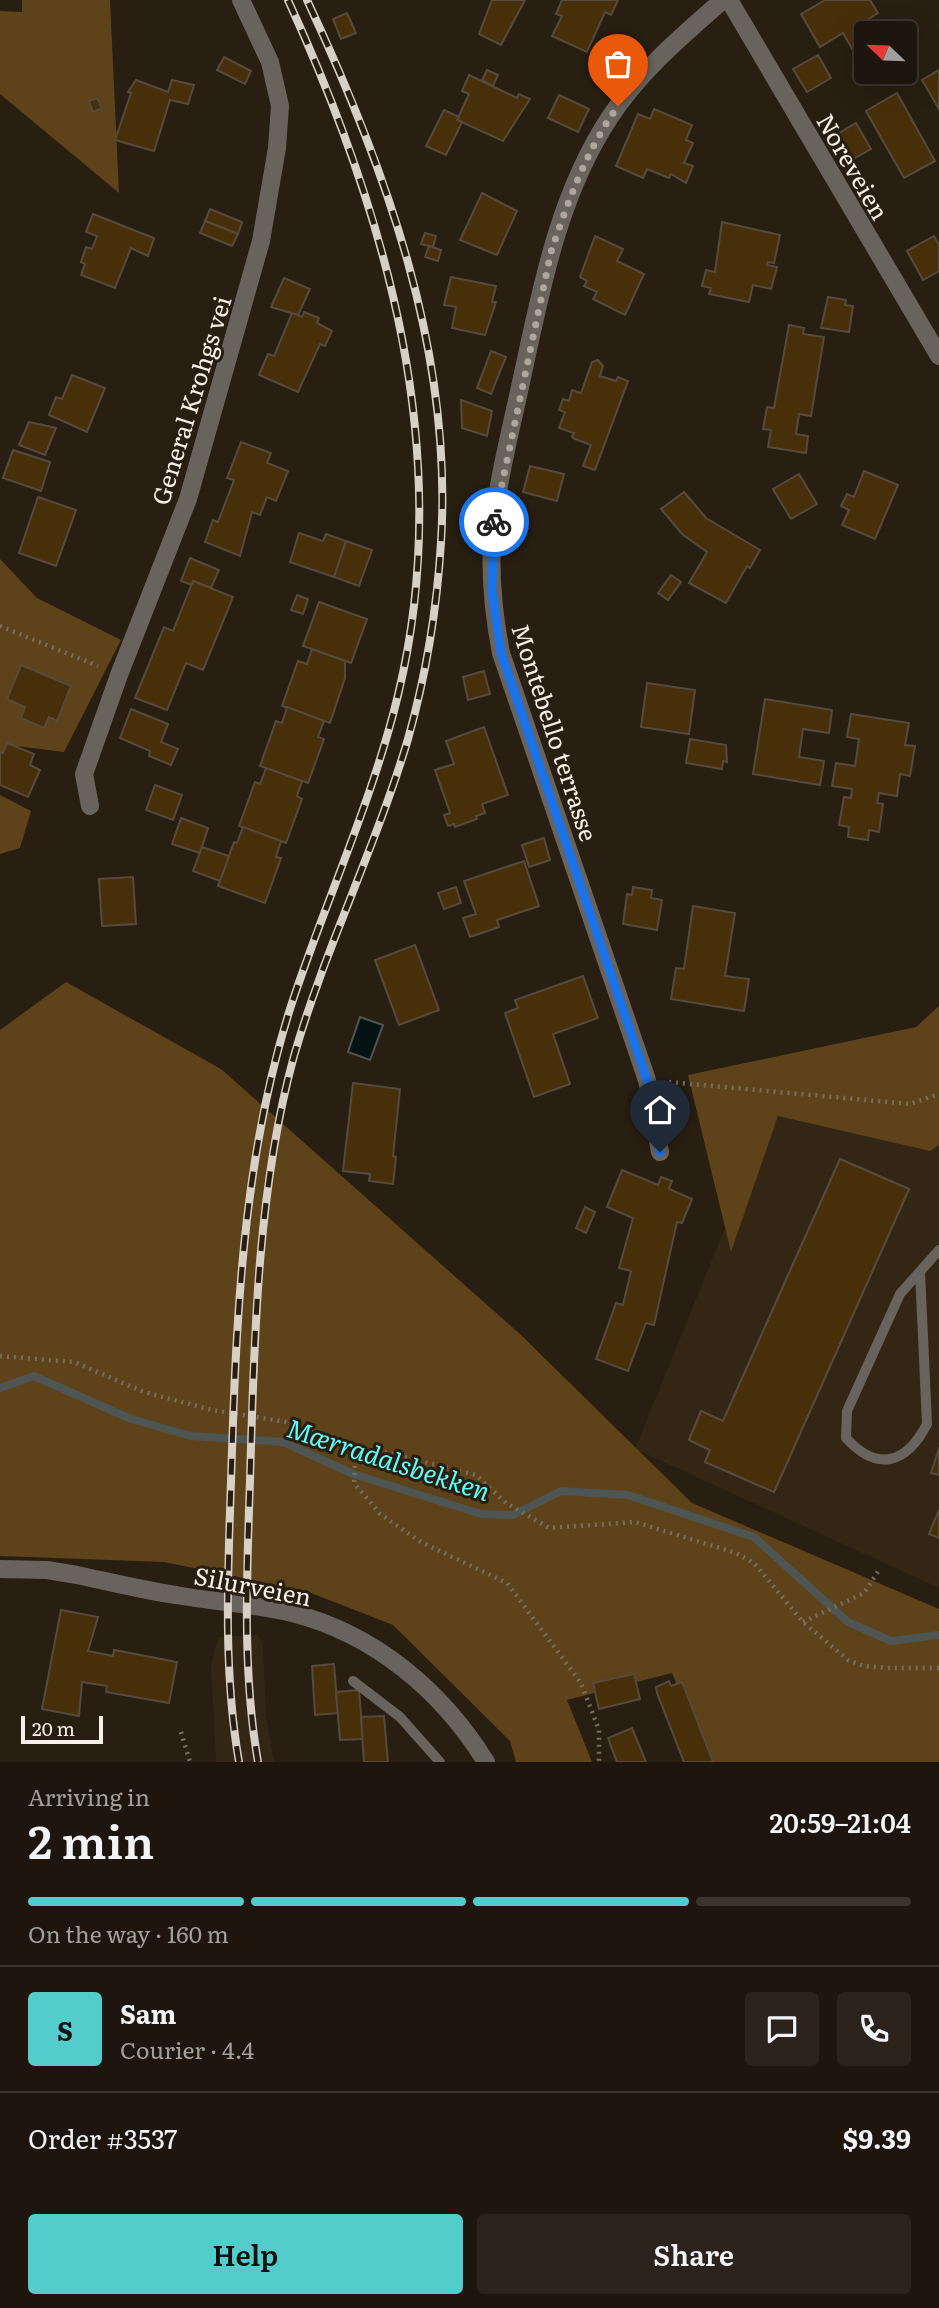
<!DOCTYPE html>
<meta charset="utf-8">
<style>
:root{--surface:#1e160e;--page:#2b231c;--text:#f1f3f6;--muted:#a19f9e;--line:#3c352e;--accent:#53cdcb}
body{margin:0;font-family:Literata,serif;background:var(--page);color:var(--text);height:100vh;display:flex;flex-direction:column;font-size:26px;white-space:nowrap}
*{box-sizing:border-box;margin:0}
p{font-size:23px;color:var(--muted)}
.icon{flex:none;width:38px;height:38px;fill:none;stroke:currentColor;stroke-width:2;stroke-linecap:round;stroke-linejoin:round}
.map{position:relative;height:1762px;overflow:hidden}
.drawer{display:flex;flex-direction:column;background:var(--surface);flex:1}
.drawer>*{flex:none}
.needle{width:46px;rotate:293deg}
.fabs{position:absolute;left:854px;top:21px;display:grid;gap:14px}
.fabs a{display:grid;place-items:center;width:63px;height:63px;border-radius:7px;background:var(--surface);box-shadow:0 7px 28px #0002,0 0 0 2px var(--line);font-size:35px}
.scale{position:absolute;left:21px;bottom:18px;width:82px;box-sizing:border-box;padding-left:7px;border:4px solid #f7f0e8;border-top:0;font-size:19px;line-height:24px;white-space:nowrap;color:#f7f0e8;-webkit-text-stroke:5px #281e12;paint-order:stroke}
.pin{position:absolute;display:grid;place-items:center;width:60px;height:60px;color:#fff;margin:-72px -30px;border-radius:50% 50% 50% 0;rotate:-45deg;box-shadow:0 0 7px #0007}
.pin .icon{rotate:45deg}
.courier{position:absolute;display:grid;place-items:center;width:70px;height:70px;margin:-35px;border:5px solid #1a73e8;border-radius:50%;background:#fff;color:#222;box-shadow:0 2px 9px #0007}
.head em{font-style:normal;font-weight:600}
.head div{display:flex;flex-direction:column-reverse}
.head{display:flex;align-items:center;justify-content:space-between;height:119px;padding:0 28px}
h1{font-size:46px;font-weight:600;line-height:52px}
.bar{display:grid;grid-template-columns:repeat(4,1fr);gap:10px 7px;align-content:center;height:84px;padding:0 28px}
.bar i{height:9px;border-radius:5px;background:var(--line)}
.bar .on{background:var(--accent)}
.bar p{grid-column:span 4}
.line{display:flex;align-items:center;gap:18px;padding:0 28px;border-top:2px solid var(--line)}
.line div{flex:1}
.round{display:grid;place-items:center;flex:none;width:74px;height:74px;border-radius:7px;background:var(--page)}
.primary-button{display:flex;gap:14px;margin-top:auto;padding:14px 28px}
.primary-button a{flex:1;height:80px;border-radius:7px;background:var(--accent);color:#111;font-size:28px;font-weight:600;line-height:80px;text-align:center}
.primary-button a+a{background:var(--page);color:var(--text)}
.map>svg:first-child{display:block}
.built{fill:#332614}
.green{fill:#5e4219}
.water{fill:#051313;stroke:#4e5553;stroke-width:2}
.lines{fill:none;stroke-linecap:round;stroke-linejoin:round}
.stream{stroke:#4e5553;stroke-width:8}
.building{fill:#472f0a;stroke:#554a3d;stroke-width:2}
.path{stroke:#766d63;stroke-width:4.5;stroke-dasharray:2 5;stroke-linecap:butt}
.service{stroke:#68635d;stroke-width:10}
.minor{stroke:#68635d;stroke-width:18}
.rail-casing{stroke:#d7d0c7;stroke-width:8}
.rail{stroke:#281e12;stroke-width:5;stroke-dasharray:16;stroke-linecap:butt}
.done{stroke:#afa69d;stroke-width:7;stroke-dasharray:0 12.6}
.route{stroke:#1a73e8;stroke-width:9}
.labels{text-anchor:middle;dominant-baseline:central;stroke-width:6;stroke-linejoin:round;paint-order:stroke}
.street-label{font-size:24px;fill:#f7f0e8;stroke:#281e12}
.water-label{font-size:26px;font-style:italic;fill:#5dfcf9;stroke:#281e12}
</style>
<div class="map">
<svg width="939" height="1762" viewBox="0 0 939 1762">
<rect width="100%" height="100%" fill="#281e12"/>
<g class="built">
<path d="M939 1098V1588L635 1449 774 1107Z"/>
<path d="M258 1635 263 1644 266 1716 274 1762H216L211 1666 218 1637Z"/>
</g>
<g class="green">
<path d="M22 0H110L119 193 0 94V11L22 12Z"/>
<path d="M0 559 37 598 121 640 64 752 8 745 0 780Z"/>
<path d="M0 795 31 811 20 848 0 854Z"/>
<path d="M66 982 221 1069 521 1335 692 1503 939 1609V1762H709L672 1673 567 1700 592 1762H516L510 1741 393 1625 306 1591 164 1562 0 1556V1030Z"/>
<path d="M939 1006V1145L930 1151 778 1116 731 1252 688 1075 916 1027Z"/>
</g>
<path class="water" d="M360 1017 383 1025 370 1060 348 1052Z"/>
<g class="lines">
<path class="stream" d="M0 1388 34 1376 131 1419 191 1436 283 1442 353 1474 481 1514 513 1515 561 1491 628 1495 754 1537 848 1622 891 1641 939 1635"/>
</g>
<g class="building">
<path d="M492 0H525L501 45 479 34Z"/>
<path d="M562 0H618L611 15 605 12 587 52 552 36 562 16 556 14Z"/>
<path d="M825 0H870L878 13 869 19 878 33H866V54L858 59 843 33 820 47 801 14Z"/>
<path d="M347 13 356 33 341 39 333 19Z"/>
<path d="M818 55 831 78 807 92 793 69Z"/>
<path d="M224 57 251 71 245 84 217 70Z"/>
<path d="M487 70 498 75 493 86 482 80Z"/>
<path d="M939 70V109L922 80Z"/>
<path d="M469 75 517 98 519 94 530 99 503 141 457 120 469 94 462 91Z"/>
<path d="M136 80 168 92 172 80 194 85 188 104 170 100 154 151 115 140 131 93 128 92Z"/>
<path d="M897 93 935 161 904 178 866 111Z"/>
<path d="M559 95 589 109 578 132 548 118Z"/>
<path d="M97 98 102 108 93 112 89 101Z"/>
<path d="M654 109 692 125 686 140 693 143 684 163 693 166 686 183 671 174 669 178 647 169 643 178 616 166 638 114 650 119Z"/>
<path d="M444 110 459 117 457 120 462 122 446 155 426 146Z"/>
<path d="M856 123 871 149 844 164 829 139Z"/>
<path d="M482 193 517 211 497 255 460 240Z"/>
<path d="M210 209 242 222 238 234 205 221Z"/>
<path d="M93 214 154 238 148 256 131 248 115 288 81 275 85 264 81 262 86 247 92 249 97 236 86 232Z"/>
<path d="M205 221 238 234 232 246 200 233Z"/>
<path d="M722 222 780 235 774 263 768 262 767 265 777 267 771 289 753 285 749 302 709 294 711 288 702 286 706 270 715 272Z"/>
<path d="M425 233 436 236 433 247 421 244Z"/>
<path d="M595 236 623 249 617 261 644 274 625 315 593 299 597 292 584 286 587 281 580 277Z"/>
<path d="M934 236 939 245V271L923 280 907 251Z"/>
<path d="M429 246 441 250 438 261 425 257Z"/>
<path d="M451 277 496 286 492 302H496L485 335 452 328 456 307 444 305Z"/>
<path d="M284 278 310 289 298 315 271 307Z"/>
<path d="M828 297 846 300 845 305 853 306 849 332 821 328Z"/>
<path d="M304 312 319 318 317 323 332 331 325 346 320 344 298 392 259 375 268 354 274 356 292 313 302 317Z"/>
<path d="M789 325 804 328 803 334 824 337 811 416 799 414 796 434 808 436 806 453 768 447 771 430 763 429 767 407 774 408Z"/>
<path d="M491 351 506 357 491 394 477 388Z"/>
<path d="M598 360 603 366 600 376 616 381 618 377 628 381 595 470 583 466 591 445 575 439 572 437 574 433 559 428 565 412 559 410 563 399 569 401 572 390 581 393 592 362Z"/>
<path d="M72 375 105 388 87 432 49 415 56 397 62 399Z"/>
<path d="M461 400 492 411 487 436 462 428Z"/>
<path d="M29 422 56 428 45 455 19 445Z"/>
<path d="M241 442 271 453 267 463 288 471 276 501 267 497 260 515 252 512 240 556 205 542 213 520 218 522 234 480 227 478Z"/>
<path d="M13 450 50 462 41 491 3 478Z"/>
<path d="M530 466 564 474 557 501 523 492Z"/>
<path d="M864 471 898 485 875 539 842 525 849 510 841 506 847 494 854 497Z"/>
<path d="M799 474 817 504 791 519 773 489Z"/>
<path d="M684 492 706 518 760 550 750 568 747 566 726 603 689 583 707 552 682 534 661 509Z"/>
<path d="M38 497 76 510 56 566 19 553Z"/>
<path d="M299 533 323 541 326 534 346 541 334 577 290 562Z"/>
<path d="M346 541 372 550 359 586 334 577Z"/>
<path d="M190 558 219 570 211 588 193 581 192 585 181 581Z"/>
<path d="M671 575 681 582 668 600 658 593Z"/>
<path d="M193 581 233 597 203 670 186 663 167 710 135 698 164 627 173 631Z"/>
<path d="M297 595 308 599 303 614 291 610Z"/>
<path d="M319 602 367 619 351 663 303 646Z"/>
<path d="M312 649 345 661V678L330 723 282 706 298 661 307 664Z"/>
<path d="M21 665 71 686 57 721 49 717 44 728 21 718 25 707 7 699Z"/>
<path d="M484 671 490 694 468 700 463 677Z"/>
<path d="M647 683 695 690 689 734 641 727Z"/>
<path d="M765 699 832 710 829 733 803 729 799 757 824 761 820 785 753 774Z"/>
<path d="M287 707 324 721 318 737 324 739 308 783 260 766 276 721 282 723Z"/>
<path d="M131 709 168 724 161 742 178 749 171 765 149 756 150 751 120 738Z"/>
<path d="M851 714 909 723 905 745 915 746 910 776 900 774 897 796 879 793 877 803 883 804 879 832 869 830 868 840 848 837 849 827 839 825 844 797 851 798 852 789 832 786 836 763 855 766 859 739 847 737Z"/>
<path d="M484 727 508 795 482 804 485 813 476 816 477 819 455 827 454 824 448 826 444 815 450 813 435 770 454 764 446 741Z"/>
<path d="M690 739 726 745 727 762 723 761 722 769 686 763Z"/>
<path d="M7 743 34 754 30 765 40 770 28 797 0 785V752L3 753Z"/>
<path d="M266 768 302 781 297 796 302 799 286 843 239 826 255 782 260 784Z"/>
<path d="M155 785 182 795 173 820 146 810Z"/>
<path d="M181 818 208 828 200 853 172 844Z"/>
<path d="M243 827 281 841 276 857 281 858 265 903 218 886 234 842 237 843Z"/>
<path d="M544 838 550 860 529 867 522 845Z"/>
<path d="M202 847 229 856 220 881 193 871Z"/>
<path d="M524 861 539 906 497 920 499 927 470 937 463 918 476 914 464 881Z"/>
<path d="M133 877 136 924 102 926 99 879Z"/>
<path d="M456 887 461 903 444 909 438 893Z"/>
<path d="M633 887 652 890 651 898 662 900 657 930 623 924 627 894 632 895Z"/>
<path d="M693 906 735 913 725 976 749 979 744 1011 671 999 676 968 684 969Z"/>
<path d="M415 945 439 1010 399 1025 375 960Z"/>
<path d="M583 976 598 1018 553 1034 570 1084 534 1097 505 1013 518 1008 515 1000Z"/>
<path d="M353 1083 400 1089 393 1156 396 1157 393 1184 369 1181 370 1174 343 1171Z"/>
<path d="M840 1159 909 1189 774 1492 705 1462 710 1450 689 1440 701 1411 723 1421Z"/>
<path d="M840 1159 909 1189 774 1492 705 1462 710 1450 689 1440 701 1411 723 1421Z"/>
<path d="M622 1170 658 1185 661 1177 672 1181 669 1189 692 1199 682 1223 677 1222 654 1325 646 1323 628 1371 596 1359 616 1303 623 1305 631 1271 619 1268 633 1218 607 1207Z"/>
<path d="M585 1207 595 1212 586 1233 576 1228Z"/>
<path d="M939 1448V1475L931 1473Z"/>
<path d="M939 1510V1538L929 1534Z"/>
<path d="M61 1610 98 1617 88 1651 113 1656 114 1650 177 1662 169 1703 106 1692 107 1686 82 1682 79 1716 42 1709Z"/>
<path d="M334 1664 338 1713 315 1715 312 1666Z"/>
<path d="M634 1674 640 1699 599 1709 593 1683Z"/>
<path d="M669 1681 671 1686 682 1682 713 1762H684L657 1693 656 1687Z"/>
<path d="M359 1690 363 1739 340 1740 336 1692Z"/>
<path d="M384 1716 388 1762H364L361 1717Z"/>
<path d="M632 1728 646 1762H617L608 1738Z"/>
</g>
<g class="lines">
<g class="path">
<path d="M0 626 98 666"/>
<path d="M669 1082 910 1104 939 1094"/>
<path d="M0 1356 74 1362 144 1392 212 1410 293 1423 356 1445 476 1475 506 1503 549 1528 635 1522 736 1553 754 1563 803 1622 848 1660 864 1666 885 1668H939"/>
<path d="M356 1445 354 1483 380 1514 421 1542 507 1583 581 1683 599 1730V1762"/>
<path d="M803 1622 864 1593 879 1570"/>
<path d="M181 1732 190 1762"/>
</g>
<g class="service">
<path d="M920 1272 927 1424C907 1463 878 1473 846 1438L847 1411 900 1294 939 1250"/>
<path d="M353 1681 400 1717 440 1762"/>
</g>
<g class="minor">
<path d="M729 0 939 356"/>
<path d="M90 806 84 774 119 675 188 499 261 241 277 148 280 106 270 62 241 0"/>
<path d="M660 1152 647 1080 501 653C493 612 489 570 493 527 498 480 510 433 520 387 540 295 557 197 610 117 640 71 682 36 723 0"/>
<path d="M0 1569 47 1570 77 1575C110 1582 143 1590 176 1595 215 1602 255 1604 292 1613 375 1634 442 1691 486 1762"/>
</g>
<defs>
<g id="rail">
<path d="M239 1762C223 1670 228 1574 231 1481 236 1323 242 1161 290 1009 324 904 372 803 398 695 456 456 388 218 288 0"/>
<path d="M258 1762C242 1670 247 1574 250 1480 254 1342 257 1190 294 1056 325 948 376 847 408 739 426 675 437 609 441 542 453 352 386 169 307 0"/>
</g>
</defs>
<use href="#rail" class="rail-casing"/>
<use href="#rail" class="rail"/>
</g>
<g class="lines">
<path class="done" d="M494 522 551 252C568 201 587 149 618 106"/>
<path class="route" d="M494 522 492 591 501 653 647 1080 660 1152"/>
</g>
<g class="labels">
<g class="street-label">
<text transform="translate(854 166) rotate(60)">Noreveien</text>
<text transform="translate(190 400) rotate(-73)">General Krohgs vei</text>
<text transform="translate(556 732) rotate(72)">Montebello terrasse</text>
<text transform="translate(253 1585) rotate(11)">Silurveien</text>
</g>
<g class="water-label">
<text transform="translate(389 1458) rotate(18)">Mærradalsbekken</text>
</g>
</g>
</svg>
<div class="fabs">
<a><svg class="needle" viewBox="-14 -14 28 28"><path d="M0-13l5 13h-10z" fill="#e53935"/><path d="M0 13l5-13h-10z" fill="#a19f9e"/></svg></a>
</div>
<div class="scale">20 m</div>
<div class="pin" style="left:618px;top:106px;background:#ea580c"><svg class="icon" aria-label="bag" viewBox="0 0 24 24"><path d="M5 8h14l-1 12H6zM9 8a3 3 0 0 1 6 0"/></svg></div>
<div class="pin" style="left:660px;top:1152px;background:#1f2937"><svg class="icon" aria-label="home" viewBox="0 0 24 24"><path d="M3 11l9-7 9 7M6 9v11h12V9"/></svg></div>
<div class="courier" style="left:494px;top:522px"><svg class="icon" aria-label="bike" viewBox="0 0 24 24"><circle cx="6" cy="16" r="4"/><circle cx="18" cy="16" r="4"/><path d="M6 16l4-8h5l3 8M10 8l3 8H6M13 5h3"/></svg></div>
</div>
<section class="drawer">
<div class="head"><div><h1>2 min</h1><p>Arriving in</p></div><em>20:59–21:04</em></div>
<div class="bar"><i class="on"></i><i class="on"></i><i class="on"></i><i></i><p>On the way · 160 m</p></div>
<div class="line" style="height:126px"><b class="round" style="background:var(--accent);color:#111">S</b><div><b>Sam</b><p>Courier · 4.4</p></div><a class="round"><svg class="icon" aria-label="chat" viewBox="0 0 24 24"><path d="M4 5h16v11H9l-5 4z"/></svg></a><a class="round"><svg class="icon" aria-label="phone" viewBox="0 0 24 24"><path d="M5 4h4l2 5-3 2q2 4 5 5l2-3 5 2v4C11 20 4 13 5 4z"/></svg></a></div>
<div class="line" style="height:91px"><div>Order #3537</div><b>$9.39</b></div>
<div class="primary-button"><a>Help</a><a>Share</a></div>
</section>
